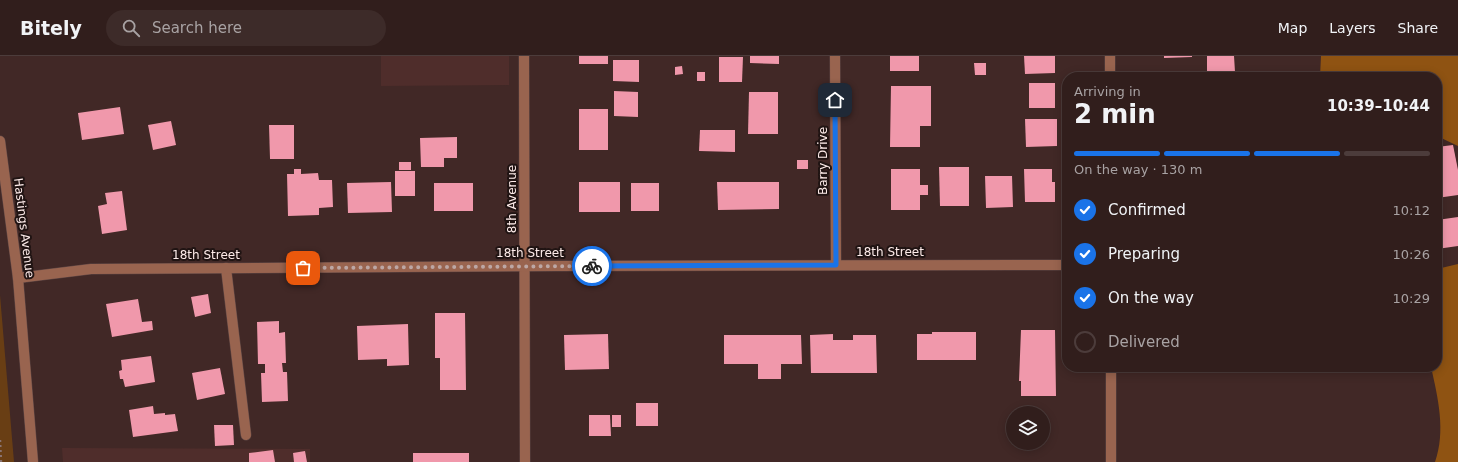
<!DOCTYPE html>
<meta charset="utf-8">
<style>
:root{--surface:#311e1c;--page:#3d2b29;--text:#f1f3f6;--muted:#a8a2a3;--line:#4c3c3b;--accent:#1a73e8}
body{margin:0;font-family:"DejaVu Sans",sans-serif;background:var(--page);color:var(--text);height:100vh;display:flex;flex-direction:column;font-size:15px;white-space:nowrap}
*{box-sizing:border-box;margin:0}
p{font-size:13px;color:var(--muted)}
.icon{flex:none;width:22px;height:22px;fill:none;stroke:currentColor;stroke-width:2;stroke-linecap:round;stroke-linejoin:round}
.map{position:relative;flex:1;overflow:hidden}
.drawer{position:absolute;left:1062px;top:16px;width:380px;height:300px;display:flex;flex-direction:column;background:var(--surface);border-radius:16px;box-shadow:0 2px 10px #0003,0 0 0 1px var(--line)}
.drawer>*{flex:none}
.buttons{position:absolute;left:1006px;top:350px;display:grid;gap:8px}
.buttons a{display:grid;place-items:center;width:44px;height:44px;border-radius:50%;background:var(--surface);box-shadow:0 2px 10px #0003,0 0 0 1px var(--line);font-size:20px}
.pin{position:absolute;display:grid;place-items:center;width:34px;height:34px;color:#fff;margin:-17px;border-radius:8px;box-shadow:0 2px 6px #0006}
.courier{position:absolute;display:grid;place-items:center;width:40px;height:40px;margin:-20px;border:3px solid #1a73e8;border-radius:50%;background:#fff;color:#222;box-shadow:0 1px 5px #0007}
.summary em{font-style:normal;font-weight:700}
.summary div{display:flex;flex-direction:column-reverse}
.summary{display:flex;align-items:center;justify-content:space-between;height:68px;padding:0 12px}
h1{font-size:26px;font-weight:700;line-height:30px}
.bar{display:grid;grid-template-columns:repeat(4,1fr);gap:6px 4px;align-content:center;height:48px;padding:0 12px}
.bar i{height:5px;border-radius:3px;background:var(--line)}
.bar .current{background:var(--accent)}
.bar p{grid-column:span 4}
ol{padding:0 12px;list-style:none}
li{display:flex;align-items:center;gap:12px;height:44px}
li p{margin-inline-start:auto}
li .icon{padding:4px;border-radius:50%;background:var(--accent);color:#fff;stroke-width:4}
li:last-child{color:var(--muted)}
li i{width:22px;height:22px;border:2px solid var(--line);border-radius:50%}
header{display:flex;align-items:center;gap:24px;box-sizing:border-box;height:56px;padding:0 20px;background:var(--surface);border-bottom:1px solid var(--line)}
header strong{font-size:19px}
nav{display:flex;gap:22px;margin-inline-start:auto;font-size:14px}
.search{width:280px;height:36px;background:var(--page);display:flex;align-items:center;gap:10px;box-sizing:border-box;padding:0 14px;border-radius:22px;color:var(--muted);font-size:15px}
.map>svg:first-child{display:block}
.built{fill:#4f2d2b}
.green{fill:#693e14}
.forest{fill:#8f5312}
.building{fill:#f098ab}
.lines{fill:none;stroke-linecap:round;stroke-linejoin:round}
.minor-casing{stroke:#5f4745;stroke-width:11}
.path{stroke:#8a7472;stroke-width:2.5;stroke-dasharray:2 3;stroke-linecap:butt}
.minor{stroke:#99644f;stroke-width:10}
.done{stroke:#bca7a5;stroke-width:4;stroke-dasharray:0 7.2}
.route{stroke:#1a73e8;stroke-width:5}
.labels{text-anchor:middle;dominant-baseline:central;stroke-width:4;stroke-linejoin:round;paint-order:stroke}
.street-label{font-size:12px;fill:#feecea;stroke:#201413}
</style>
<header>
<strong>Bitely</strong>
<div class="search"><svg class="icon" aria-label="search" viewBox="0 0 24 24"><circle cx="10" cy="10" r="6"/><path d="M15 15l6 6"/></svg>Search here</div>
<nav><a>Map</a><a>Layers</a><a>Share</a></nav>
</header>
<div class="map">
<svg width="1458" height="406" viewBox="0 0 1458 406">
<rect width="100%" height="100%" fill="#412826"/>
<g class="built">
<path d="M381 0H509V29L381 30Z"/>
<path d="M62 392 310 393V406H63Z"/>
</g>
<path class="green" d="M0 239 14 406H0Z"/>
<g class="forest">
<path d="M1321 0H1458V90L1437 80V21H1320Z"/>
<path d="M1458 208V406H1435C1446 375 1438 342 1431 311H1437V213Z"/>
</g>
<g class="building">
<rect x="579" y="0" width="29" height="8"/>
<path d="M750 0H779V8L750 7Z"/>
<rect x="890" y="0" width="29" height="15"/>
<path d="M1024 0H1055V17L1025 18Z"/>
<path d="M1164 0H1192V1L1164 2Z"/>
<path d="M1207 0H1234L1235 16H1207Z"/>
<path d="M719 1H743L742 26H719Z"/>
<path d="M613 4H639V26L613 25Z"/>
<path d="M974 7H986V19H975Z"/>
<path d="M682 10 683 18 675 19V11Z"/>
<rect x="697" y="16" width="8" height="9"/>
<rect x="1029" y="27" width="26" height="25"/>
<path d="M891 30H931V70H920V91H890Z"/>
<path d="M614 35 638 36V61L614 60Z"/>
<path d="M749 36H778V78H748Z"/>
<path d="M120 51 124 78 82 84 78 57Z"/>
<rect x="579" y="53" width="29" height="41"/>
<path d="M1025 63H1057V90L1026 91Z"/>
<path d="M171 65 176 89 153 94 148 69Z"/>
<path d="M269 69H294V103H270Z"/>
<path d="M700 74H735V96L699 95Z"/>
<path d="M457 81V102H444V111H421L420 82Z"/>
<path d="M1453 89 1458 114V139L1437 142V91Z"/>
<rect x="797" y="104" width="11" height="9"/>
<rect x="399" y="106" width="12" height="8"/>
<path d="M939 111H969V150H940Z"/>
<path d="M294 113H301V118L318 117 319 124H332L333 151 319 152V159L288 160 287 118H294Z"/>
<path d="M891 113H920V129H928V139H920V154H891Z"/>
<path d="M1024 113H1052V126H1055V146H1025Z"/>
<rect x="395" y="115" width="20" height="25"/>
<path d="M985 120H1012L1013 151 986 152Z"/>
<path d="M391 126 392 156 348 157 347 127Z"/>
<rect x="579" y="126" width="41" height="30"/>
<path d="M717 126H779V153L718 154Z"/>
<rect x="434" y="127" width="39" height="28"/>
<rect x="631" y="127" width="28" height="28"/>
<path d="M122 135 127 174 102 178 98 150 107 148 105 137Z"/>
<path d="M1458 161V190L1437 193V164Z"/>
<path d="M208 238 211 257 195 261 191 241Z"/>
<path d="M138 243 142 266 152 265 153 274 112 281 106 248Z"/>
<path d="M435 257H465L466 334H440V302H435Z"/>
<path d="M279 265V277L285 276 286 307H282L283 316H287L288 345 262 346 261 317H265V308H258L257 266Z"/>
<path d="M408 268 409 309 387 310V303L358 304 357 270Z"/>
<path d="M1021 274H1055L1056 340H1021V325H1019Z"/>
<path d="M932 276H976V304H917V278H932Z"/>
<path d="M608 278 609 313 565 314 564 279Z"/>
<path d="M833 278V284H853V279H876L877 317H811L810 279Z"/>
<path d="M724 279H801L802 308H781V323H758V308H724Z"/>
<path d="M151 300 155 326 125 331 123 323H120L119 315 122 314 121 304Z"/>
<rect x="1159" y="311" width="35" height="5"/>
<path d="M220 312 225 338 197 344 192 317Z"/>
<rect x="636" y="347" width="22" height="23"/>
<path d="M153 350 154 358 165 357V359L175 358 178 375 133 381 129 354Z"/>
<path d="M589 359H610L611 380H589Z"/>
<rect x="612" y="359" width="9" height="12"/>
<path d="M214 369H233L234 389 215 390Z"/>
<path d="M273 394 275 406H249V397Z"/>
<path d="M305 395 307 406H294L293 397Z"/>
<rect x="413" y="397" width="56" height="9"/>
</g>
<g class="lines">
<defs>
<g id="minor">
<path d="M524 0 525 406"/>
<path d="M835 0 836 209"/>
<path d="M1110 0V21"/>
<path d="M0 85 18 222 33 406"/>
<path d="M226 212 246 379"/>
<path d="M18 222 91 213 558 210 1067 209"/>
<path d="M1111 406V311"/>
</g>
</defs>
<use href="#minor" class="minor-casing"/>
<path class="path" d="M0 384 1 406"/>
<use href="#minor" class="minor"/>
</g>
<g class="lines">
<path class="done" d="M303 212 592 210"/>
<path class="route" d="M592 210 836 209 835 44"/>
</g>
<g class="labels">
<g class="street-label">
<text transform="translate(823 105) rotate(-90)">Barry Drive</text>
<text transform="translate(512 143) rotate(-90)">8th Avenue</text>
<text transform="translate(24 172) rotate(83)">Hastings Avenue</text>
<text x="890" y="196">18th Street</text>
<text x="530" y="197">18th Street</text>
<text x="206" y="199">18th Street</text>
</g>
</g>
</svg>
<div class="buttons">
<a><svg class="icon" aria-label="layers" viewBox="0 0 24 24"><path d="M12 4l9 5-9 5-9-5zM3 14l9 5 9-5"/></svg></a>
</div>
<div class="pin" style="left:303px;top:212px;background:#ea580c"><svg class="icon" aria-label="bag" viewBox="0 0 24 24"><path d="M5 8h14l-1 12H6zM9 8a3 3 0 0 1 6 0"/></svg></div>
<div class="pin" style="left:835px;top:44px;background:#1f2937"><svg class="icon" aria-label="home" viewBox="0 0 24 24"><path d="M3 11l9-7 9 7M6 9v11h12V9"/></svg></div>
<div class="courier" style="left:592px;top:210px"><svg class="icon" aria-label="bike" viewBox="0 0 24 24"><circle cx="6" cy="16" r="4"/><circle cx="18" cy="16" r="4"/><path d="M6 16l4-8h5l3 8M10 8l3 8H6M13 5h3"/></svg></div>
<section class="drawer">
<div class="summary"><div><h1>2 min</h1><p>Arriving in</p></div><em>10:39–10:44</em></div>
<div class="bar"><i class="current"></i><i class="current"></i><i class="current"></i><i></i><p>On the way · 130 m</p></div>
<ol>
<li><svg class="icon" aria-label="check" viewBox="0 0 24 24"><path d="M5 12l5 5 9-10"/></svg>Confirmed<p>10:12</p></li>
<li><svg class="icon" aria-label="check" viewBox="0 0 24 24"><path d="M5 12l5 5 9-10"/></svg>Preparing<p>10:26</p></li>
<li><svg class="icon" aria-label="check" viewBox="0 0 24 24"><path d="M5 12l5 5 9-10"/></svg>On the way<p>10:29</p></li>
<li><i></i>Delivered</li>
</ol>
</section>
</div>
